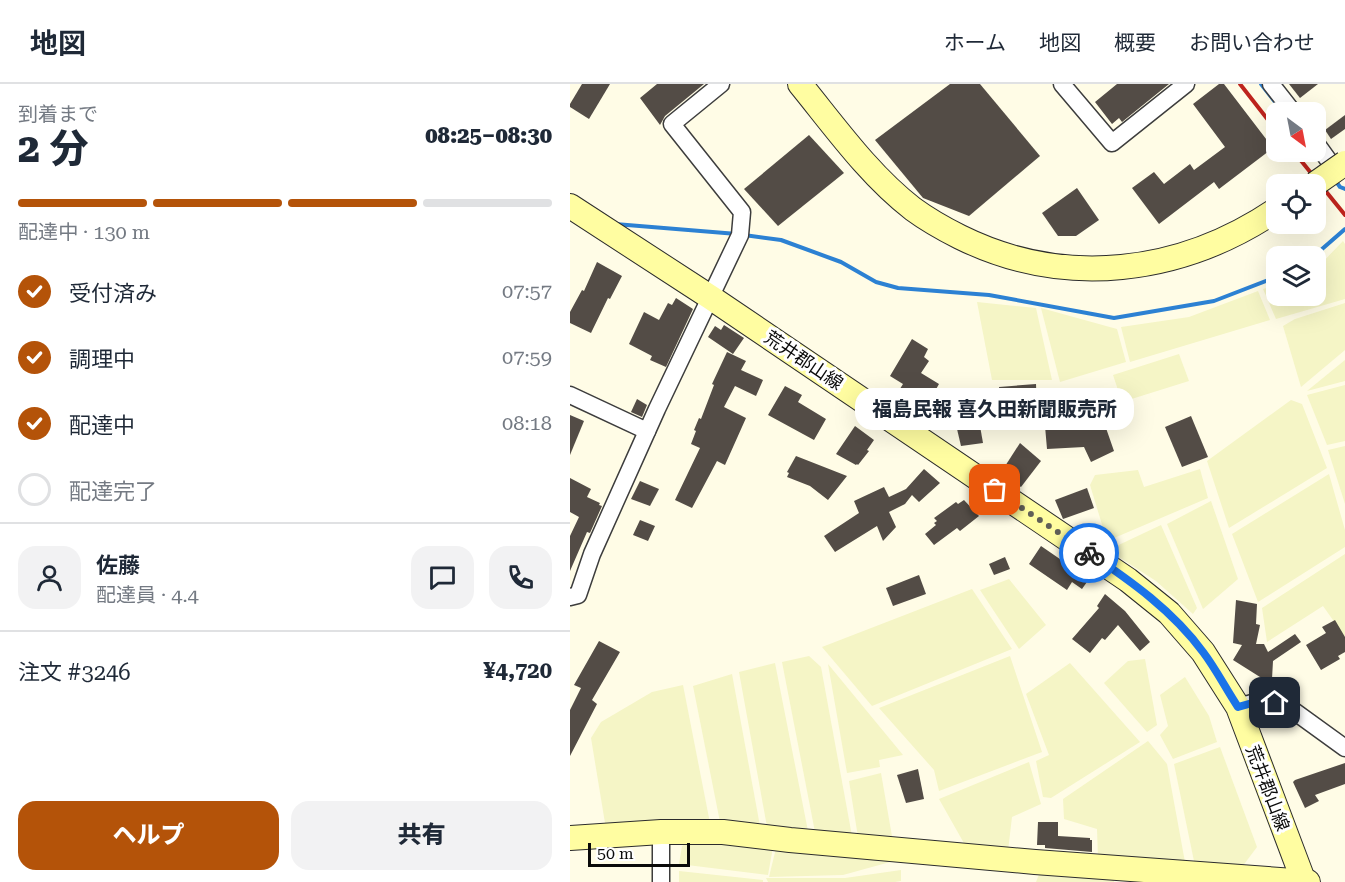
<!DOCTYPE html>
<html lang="ja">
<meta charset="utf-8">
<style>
:root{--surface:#fff;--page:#f2f2f3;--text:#1f2937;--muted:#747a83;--line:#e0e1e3;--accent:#b45309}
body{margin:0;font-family:"Roboto Serif","Noto Sans JP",serif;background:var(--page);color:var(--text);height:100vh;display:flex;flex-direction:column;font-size:22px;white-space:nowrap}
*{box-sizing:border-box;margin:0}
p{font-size:20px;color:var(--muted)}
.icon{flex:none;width:33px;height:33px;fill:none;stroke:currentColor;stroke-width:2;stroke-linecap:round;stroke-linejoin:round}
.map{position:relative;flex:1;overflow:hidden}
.details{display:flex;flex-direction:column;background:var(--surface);width:570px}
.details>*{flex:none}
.needle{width:39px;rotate:148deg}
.fabs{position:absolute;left:696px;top:18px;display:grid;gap:12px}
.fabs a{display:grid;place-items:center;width:60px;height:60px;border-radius:12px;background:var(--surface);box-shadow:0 6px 24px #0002;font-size:30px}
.scale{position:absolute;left:18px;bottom:15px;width:102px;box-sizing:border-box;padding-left:6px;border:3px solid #0a0a0a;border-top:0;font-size:16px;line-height:21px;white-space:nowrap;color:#0a0a0a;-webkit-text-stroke:4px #fff;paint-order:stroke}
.pin{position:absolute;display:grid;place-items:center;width:51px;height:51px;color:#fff;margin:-26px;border-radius:12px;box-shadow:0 3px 9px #0006}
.courier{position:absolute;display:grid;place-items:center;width:60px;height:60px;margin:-30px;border:4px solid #1a73e8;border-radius:50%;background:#fff;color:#222;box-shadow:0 2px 8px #0007}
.bubble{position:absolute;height:42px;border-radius:18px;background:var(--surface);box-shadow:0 6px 24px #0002;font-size:20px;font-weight:800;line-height:42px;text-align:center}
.headline em{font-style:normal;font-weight:800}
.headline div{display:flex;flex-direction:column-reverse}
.headline{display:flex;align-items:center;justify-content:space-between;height:102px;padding:0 18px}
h1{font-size:39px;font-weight:800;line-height:45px}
.bar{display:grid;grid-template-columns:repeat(4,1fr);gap:9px 6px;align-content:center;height:72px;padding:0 18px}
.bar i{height:8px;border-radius:4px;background:var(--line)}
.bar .current{background:var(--accent)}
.bar p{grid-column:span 4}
.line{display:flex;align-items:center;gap:15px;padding:0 18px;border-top:2px solid var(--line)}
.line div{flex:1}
.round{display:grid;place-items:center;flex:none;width:63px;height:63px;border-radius:18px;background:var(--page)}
ol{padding:0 18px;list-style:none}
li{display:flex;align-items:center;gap:18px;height:66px}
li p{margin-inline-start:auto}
li .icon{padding:6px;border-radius:50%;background:var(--accent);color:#fff;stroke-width:4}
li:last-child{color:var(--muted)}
li i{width:33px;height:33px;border:3px solid var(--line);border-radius:50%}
.primary-button{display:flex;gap:12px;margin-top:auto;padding:12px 18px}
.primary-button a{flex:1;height:69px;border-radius:18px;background:var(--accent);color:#fff;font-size:24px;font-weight:800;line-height:69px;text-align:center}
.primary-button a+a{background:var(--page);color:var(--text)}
header{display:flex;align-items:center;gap:36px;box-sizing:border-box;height:84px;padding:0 30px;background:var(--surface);border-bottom:2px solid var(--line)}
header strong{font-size:28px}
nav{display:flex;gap:33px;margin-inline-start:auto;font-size:21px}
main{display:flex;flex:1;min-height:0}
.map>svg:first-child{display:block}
.farmland{fill:#f5f5c6}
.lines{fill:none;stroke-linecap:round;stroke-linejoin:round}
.stream{stroke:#2c81d3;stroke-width:4}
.building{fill:#534c46}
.street-casing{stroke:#3d3d3d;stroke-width:19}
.secondary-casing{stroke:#2c2c2c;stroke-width:26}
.street{stroke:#fff;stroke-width:16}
.secondary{stroke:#fffda1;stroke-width:24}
.rail{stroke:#be241d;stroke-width:4}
.secondary-bridge-casing{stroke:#2c2c2c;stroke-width:26;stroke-linecap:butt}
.secondary-bridge{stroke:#fffda1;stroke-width:24}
.done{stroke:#605f57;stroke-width:6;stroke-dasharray:0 10.8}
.route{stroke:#1a73e8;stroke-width:8}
.labels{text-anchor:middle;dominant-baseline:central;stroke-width:6;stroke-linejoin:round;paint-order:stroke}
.street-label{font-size:18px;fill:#0a0a0a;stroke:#fff}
</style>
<header>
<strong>地図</strong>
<nav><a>ホーム</a><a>地図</a><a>概要</a><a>お問い合わせ</a></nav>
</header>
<main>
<section class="details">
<div class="headline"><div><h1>2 分</h1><p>到着まで</p></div><em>08:25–08:30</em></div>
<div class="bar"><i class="current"></i><i class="current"></i><i class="current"></i><i></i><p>配達中 · 130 m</p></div>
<ol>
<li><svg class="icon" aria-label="check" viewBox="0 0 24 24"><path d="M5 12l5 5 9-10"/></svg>受付済み<p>07:57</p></li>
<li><svg class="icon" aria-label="check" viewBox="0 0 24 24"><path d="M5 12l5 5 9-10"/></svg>調理中<p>07:59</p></li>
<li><svg class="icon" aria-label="check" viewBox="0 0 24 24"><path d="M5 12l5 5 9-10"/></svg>配達中<p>08:18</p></li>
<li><i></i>配達完了</li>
</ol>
<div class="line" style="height:108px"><a class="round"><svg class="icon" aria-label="person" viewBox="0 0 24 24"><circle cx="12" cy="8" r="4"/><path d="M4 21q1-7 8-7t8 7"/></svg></a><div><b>佐藤</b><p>配達員 · 4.4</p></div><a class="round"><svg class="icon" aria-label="chat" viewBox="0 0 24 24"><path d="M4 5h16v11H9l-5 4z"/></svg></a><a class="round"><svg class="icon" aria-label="phone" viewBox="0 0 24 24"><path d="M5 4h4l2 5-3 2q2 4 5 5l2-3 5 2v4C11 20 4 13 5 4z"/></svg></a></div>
<div class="line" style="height:78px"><div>注文 #3246</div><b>¥4,720</b></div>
<div class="primary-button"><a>ヘルプ</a><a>共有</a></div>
</section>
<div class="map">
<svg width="775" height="798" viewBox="0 0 775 798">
<rect width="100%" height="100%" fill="#fffce6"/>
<g class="farmland">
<path d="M773 157 775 160V215L706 235 693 205 706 201V212H746V185Z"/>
<path d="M688 207 700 236 560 278 551 243 619 233Z"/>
<path d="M407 218 466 224 482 296H422Z"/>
<path d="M775 219V266L731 303 713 242 725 235Z"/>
<path d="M471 224 547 245 556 278 490 298Z"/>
<path d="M609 270 619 297 552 318 543 291Z"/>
<path d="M775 276V297L737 307Z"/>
<path d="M775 301V357L757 361 737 311Z"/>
<path d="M721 316 732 320 757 384 659 444 637 377Z"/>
<path d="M775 362V420L758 366Z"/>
<path d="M630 385 638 414 537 457 520 401 525 391 568 386 574 403Z"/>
<path d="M759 390 775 446V463L688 518 662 450Z"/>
<path d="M641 417 668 495 633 525 597 440Z"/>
<path d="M591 441 627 524 623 530 586 497 538 466Z"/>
<path d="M775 470V553L753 522 697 558 692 524Z"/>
<path d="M439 495 476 541 449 565 410 506Z"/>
<path d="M402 505 442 565 302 622 252 563Z"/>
<path d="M239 572 251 583 282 752 245 748 212 578Z"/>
<path d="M440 572 472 668 369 707 364 686 309 624Z"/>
<path d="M575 575 587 641 577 648 534 599 558 577Z"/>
<path d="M205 579 238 747 197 743 169 588Z"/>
<path d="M500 579 570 658 481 714 473 713 466 677 479 671 456 610Z"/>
<path d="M258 580 333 671 309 676 310 683 277 689Z"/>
<path d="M162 590 190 742 150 738 123 602Z"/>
<path d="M615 593 639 632 647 658 603 675 590 651 598 642 590 611Z"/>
<path d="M113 601 140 739 89 737 35 739 21 654 31 638 82 608Z"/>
<path d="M578 657 597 680 615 778 528 774 527 745 494 735 493 715Z"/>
<path d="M650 663 687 763 669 787 625 782 604 680Z"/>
<path d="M459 678 471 720 442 733 438 767 395 761 369 715Z"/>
<path d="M311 689 323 758 288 753 279 697Z"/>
<path d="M120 757 203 763 198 791 109 780 112 762Z"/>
<path d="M206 764 331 775 273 791 199 793Z"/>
<path d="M331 786V797L325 798H198L196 794H275Z"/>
<path d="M109 787 193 796V798H109Z"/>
<path d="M470 788 544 796V798H466Z"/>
</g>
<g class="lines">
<g class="stream">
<path d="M691 0 713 28"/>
<path d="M765 96 770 103 775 105"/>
<path d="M45 140 167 150"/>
<path d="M174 151 211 156 271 178 306 198 328 204 419 211 544 234 644 217 706 193"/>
<path d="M744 172 775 145"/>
</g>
</g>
<g class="building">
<path d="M12 0H40L19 35 0 23V20Z"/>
<path d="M87 0H134L95 32 90 41 70 14Z"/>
<path d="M380 0H410L470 72 399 132 353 114 305 56Z"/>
<path d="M547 0H599L552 38 549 34 542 40 525 18Z"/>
<path d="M649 0H654L703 64 649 105 644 98 589 140 562 104 584 88 594 100 620 80 624 86 655 63 623 20Z"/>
<path d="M719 0H748L730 14Z"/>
<path d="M775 31V45L761 55 755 46Z"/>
<path d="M239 51 274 89 208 142 174 105Z"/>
<path d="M507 104 529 136 506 152H488L472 129Z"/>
<path d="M27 178 52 192 40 215 38 214 21 249 0 239V228L12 206 14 207Z"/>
<path d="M106 214 123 225 96 283 80 276 82 272 59 260 74 228 89 236 98 219 102 221Z"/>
<path d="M154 241 174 254 163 270 138 253 145 242 151 246Z"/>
<path d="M342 255 358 265 354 273 359 277 351 289 369 300 365 307 372 311 361 328 337 313 332 321 323 316 333 300 320 292Z"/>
<path d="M157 268 176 277 171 286 193 296 186 312 165 302 154 323 176 334 155 381 147 377 122 424 105 416 130 364 121 360 126 347 124 346 129 334 131 335 144 301 142 300Z"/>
<path d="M466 300 467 326 431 329 429 303Z"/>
<path d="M215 302 232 311 228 318 256 335 244 356 198 331Z"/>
<path d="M522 304 544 367 521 378 514 363 477 365 475 342 499 341 490 317Z"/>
<path d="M67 315 77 321 72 333 61 328Z"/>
<path d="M422 324 424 336 405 339 403 327Z"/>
<path d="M0 331 14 337 0 371Z"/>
<path d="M621 332 638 373 612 383 595 343Z"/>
<path d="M285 342 304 356 297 366 299 367 288 381 287 380 286 381 266 370Z"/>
<path d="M410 342 413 359 391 362 387 345Z"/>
<path d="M450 359 471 377 451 403 430 390Z"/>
<path d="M226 372 277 392 258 416 240 402 217 393 219 389 217 388Z"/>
<path d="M354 385 370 399 349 418 342 411 335 420 319 428 326 443 313 457 307 442 265 468 254 452 289 429 284 417 314 403 319 413 336 405Z"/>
<path d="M0 394 21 405 17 413 30 419 29 421 32 422 20 449 17 448 0 487V452L9 433 0 428Z"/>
<path d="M70 397 89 405 80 422 61 415Z"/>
<path d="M517 404 524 424 493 435 485 416Z"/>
<path d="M394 416 409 432 390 447 387 444 364 461 355 450 366 441 364 439 367 437 364 434 386 418 388 420Z"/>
<path d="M70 436 85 442 78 457 63 451Z"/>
<path d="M471 462 519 495 512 505 502 498 497 506 459 480Z"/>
<path d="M435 473 440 485 424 491 419 480Z"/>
<path d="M349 491 356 510 323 522 316 504Z"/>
<path d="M535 510 555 527 580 558 570 567 548 541 535 556 532 554 520 569 502 555 529 524 527 522Z"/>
<path d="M666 516 687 520 686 540 690 541 686 560H694L698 568 725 550 731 558 703 577 702 595 690 593 663 576 672 561 663 559Z"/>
<path d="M765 536 775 553V568L768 572 770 575 751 586 736 561 756 549 752 543Z"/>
<path d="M29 557 50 568 22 616 27 620 0 672V626L11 604 4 601Z"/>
<path d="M775 679V700L745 711 749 717 735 724 723 698 725 696Z"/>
<path d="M348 685 354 715 336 719 327 691Z"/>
<path d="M468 738H488V752L520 754V756H522V768L475 764V761H467Z"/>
</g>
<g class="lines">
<defs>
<g id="street">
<path d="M492 0 542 59 616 0"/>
<path d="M701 0 723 28"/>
<path d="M746 59 764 84"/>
<path d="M0 311 77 347"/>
<path d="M0 513 8 511 22 470 87 325 170 151 172 128 102 40 151 0"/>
<path d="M668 623 693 616 717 622 775 664"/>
<path d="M91 748V798"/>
</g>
<g id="secondary">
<path d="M230 0C265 43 299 91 343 125 358 136 374 145 390 153 495 205 611 190 706 126"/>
<path d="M0 122 140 213 558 496 599 529 633 568 668 623 734 798"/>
<path d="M0 754 91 748H153L220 756 465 778 738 798"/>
</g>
</defs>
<use href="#street" class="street-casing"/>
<use href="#secondary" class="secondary-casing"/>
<use href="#street" class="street"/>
<use href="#secondary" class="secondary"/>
<g class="rail">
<path d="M670 0 706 46"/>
<path d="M724 68 775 131"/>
</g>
<defs>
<path id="secondary-bridge" d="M745 100 775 79"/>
</defs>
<use href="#secondary-bridge" class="secondary-bridge-casing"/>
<use href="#secondary-bridge" class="secondary-bridge"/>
</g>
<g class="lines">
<path class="done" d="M425 406 519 469"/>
<path class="route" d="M519 469C561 497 603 527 633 568 646 585 656 605 668 623L693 616 705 619"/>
</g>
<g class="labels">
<g class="street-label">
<text transform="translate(234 276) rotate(34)">荒井郡山線</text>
<text transform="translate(698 704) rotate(69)">荒井郡山線</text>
</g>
</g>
</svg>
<div class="fabs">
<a><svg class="needle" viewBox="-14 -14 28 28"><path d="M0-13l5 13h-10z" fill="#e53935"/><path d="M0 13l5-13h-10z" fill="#747a83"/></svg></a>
<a><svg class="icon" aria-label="locate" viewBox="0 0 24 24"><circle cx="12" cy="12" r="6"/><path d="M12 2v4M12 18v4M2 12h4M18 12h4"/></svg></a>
<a><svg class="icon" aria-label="layers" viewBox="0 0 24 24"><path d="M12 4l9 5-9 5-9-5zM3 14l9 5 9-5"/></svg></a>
</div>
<div class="scale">50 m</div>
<div class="pin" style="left:425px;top:406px;background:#ea580c"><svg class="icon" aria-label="bag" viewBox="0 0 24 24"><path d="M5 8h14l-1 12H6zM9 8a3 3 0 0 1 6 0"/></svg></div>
<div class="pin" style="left:705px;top:619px;background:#1f2937"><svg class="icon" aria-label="home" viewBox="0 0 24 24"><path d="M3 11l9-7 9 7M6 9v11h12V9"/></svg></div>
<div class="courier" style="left:519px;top:469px"><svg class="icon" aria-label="bike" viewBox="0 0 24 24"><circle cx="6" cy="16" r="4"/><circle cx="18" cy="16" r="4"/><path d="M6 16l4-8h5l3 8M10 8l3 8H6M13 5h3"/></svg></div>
<div class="bubble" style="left:285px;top:304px;width:279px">福島民報 喜久田新聞販売所</div>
</div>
</main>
